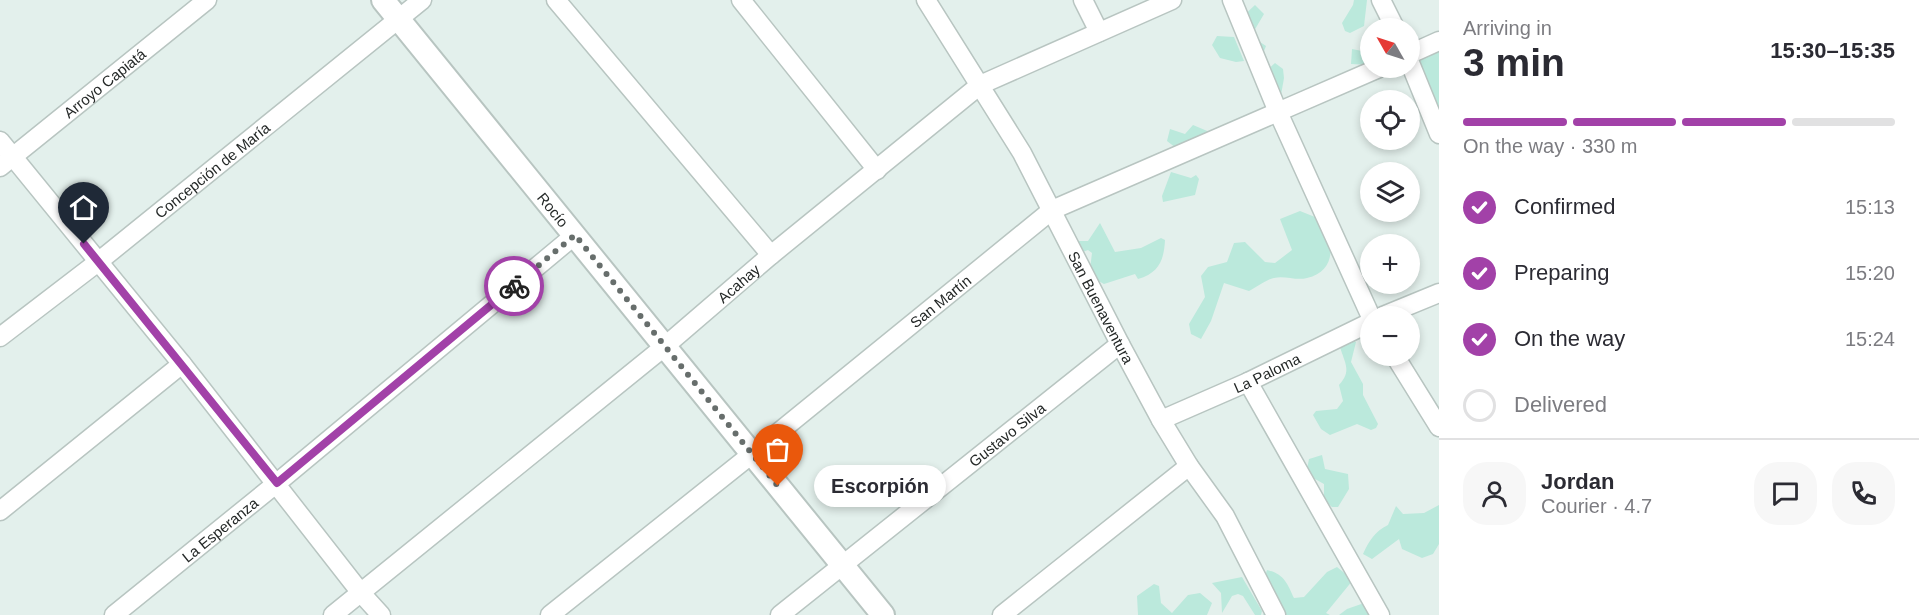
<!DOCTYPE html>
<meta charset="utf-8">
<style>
:root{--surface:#fff;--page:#f7f7f7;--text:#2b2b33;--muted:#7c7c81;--line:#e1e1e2;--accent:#a241a8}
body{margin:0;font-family:Helvetica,sans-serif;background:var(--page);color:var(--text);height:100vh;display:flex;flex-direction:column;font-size:22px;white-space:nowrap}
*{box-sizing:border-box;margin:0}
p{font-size:20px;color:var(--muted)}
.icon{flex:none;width:33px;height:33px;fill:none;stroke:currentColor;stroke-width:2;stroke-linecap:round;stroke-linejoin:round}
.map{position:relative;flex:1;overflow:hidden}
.drawer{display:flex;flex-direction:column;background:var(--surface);width:480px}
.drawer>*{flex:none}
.needle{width:39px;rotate:309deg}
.buttons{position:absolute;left:1360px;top:18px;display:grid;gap:12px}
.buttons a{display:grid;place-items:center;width:60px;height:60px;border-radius:50%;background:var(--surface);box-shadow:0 3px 9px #0003;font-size:30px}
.pin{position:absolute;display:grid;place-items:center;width:51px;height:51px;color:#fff;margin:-62px -26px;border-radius:50% 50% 50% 0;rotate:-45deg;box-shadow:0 0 6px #0007}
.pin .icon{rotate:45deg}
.courier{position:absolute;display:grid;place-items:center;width:60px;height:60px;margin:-30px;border:4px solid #a241a8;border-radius:50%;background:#fff;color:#222;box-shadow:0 2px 8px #0007}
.bubble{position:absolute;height:42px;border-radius:21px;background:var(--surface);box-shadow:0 3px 9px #0003;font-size:20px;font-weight:700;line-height:42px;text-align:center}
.head em{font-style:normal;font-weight:700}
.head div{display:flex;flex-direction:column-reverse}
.head{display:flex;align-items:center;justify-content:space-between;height:102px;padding:0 24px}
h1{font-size:39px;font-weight:700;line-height:45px}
.bar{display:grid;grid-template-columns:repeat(4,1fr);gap:9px 6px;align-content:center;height:72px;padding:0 24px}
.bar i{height:8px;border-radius:4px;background:var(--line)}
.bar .on{background:var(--accent)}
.bar p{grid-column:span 4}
.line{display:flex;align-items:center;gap:15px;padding:0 24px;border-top:2px solid var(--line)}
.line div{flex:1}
.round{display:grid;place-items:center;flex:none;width:63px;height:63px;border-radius:24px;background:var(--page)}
ol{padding:0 24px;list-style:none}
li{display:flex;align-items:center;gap:18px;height:66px}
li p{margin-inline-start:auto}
li .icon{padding:6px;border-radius:50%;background:var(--accent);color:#fff;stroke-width:4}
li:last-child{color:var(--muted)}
li i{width:33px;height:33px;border:3px solid var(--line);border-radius:50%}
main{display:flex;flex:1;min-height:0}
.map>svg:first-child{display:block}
.green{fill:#bbe9dc}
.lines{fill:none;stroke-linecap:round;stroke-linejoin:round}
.minor-casing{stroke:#b8c5c1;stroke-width:21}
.major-casing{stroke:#b8c5c1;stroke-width:26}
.minor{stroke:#fff;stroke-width:18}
.major{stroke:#fff;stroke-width:22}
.done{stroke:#676e6c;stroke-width:6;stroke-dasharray:0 10.8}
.route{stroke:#a241a8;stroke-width:8}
.labels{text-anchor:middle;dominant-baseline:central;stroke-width:6;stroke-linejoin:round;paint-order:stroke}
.street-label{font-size:15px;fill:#242827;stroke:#fff}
</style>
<main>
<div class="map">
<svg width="1439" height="615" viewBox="0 0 1439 615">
<rect width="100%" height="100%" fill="#e3f0ec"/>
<g class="green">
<path d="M1354 0H1367L1364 26 1350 33 1345 31 1342 23 1353 5Z"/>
<path d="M1255 5 1264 14 1251 36 1266 46 1262 56 1239 20Z"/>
<path d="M1217 36 1234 37 1244 61 1236 62 1220 58 1212 45Z"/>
<path d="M1439 41V134L1410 63Z"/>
<path d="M1371 47V65L1351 64 1352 49 1362 51Z"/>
<path d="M1275 63 1283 69 1284 78 1281 95 1266 86 1267 70Z"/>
<path d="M1193 125 1212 133 1176 148 1167 141 1170 129 1185 134Z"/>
<path d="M1171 172 1191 178 1196 175 1199 179 1195 195 1163 202 1162 196Z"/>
<path d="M1300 211 1325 221C1333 243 1337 271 1307 278 1296 281 1284 275 1274 278 1266 280 1257 287 1249 291L1224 283 1211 321 1201 339 1191 334 1189 324 1205 297 1201 276 1208 267 1227 262 1234 243 1245 242 1265 262 1275 263 1292 250 1280 219Z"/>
<path d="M1100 223 1115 252 1141 248 1161 238 1165 240C1164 260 1159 273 1138 279L1135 274 1104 284 1095 279 1090 269 1092 253 1088 250 1077 254 1073 241H1088Z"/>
<path d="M1347 338 1356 342 1351 362 1363 384V395L1378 424 1376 428 1371 430 1357 424 1330 435 1321 429 1313 415 1316 411 1337 409 1343 401 1339 385C1352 371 1345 364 1340 347Z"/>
<path d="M1322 455 1325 469 1348 474 1349 489 1338 507H1332L1324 500V484L1306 474 1309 459Z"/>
<path d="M1439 505V544L1433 554 1422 558 1402 549 1399 539 1372 559 1363 554C1369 541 1375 531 1388 525L1396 506 1403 514 1424 513Z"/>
<path d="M1337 567 1353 580 1326 613 1330 615H1263L1277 595 1264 579 1267 570C1284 574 1287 583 1294 598L1304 597 1327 572Z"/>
<path d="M1242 577 1262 611 1261 615H1255L1243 596 1238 594 1232 596 1222 613 1221 593 1212 583Z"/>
<path d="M1154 584 1159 586 1161 603 1172 613 1188 595 1200 593 1212 603 1207 615H1138L1137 596Z"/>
<path d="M1367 602 1387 615H1339L1347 609Z"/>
</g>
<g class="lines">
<defs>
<g id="minor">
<path d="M556 0 771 255"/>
<path d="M741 0 877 170"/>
<path id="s1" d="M926 0 1022 153 1120 344 1161 420 1189 466 1225 516 1276 615"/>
<path d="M1083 0 1099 32"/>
<path d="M1232 0 1278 112 1371 317"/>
<path d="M1381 0 1395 28"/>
<path d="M1410 54 1439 41"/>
<path d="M1410 63 1439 134"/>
<path d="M0 141 182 364 361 593 381 615"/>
<path id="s2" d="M0 167 207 0"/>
<path d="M1383 316 1439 293"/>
<path id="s3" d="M0 337 98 262 422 0"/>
<path d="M1395 356 1439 427"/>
<path d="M1248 382 1380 615"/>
<path id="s4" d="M1161 420 1248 382 1371 322"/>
<path d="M0 511 182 364"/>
<path id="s5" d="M114 615 277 483 575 235"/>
<path id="s6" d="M333 615 664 347 771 255 980 85 1172 0"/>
<path id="s7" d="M550 615 752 454 1052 210 1379 68"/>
<path id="s8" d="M780 615 1120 344"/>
<path d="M1002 615 1189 466"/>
</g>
<g id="major">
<path id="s9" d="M383 0 883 615"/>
</g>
</defs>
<use href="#minor" class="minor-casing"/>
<use href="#major" class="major-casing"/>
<use href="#minor" class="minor"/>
<use href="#major" class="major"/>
</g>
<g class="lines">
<path class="done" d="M514 286 575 235 778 486"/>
<path class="route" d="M84 244 277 483 514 286"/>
</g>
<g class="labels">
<g class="street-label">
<text stroke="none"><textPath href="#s2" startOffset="134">Arroyo Capiatá</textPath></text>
<text stroke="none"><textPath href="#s3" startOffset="270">Concepción de María</textPath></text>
<text stroke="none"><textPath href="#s9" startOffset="270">Rocío</textPath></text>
<text stroke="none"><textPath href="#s6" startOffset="524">Acahay</textPath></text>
<text stroke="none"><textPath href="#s7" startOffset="501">San Martín</textPath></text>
<text stroke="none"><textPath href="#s1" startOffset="354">San Buenaventura</textPath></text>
<text stroke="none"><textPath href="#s4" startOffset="116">La Paloma</textPath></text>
<text stroke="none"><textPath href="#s8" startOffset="290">Gustavo Silva</textPath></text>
<text stroke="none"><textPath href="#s5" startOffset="136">La Esperanza</textPath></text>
</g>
</g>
</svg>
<div class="buttons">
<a><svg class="needle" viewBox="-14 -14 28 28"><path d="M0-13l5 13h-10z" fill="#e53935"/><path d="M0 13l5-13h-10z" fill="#7c7c81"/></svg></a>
<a><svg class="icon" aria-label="locate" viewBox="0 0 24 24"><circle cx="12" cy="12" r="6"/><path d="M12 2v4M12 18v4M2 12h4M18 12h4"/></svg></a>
<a><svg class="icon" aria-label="layers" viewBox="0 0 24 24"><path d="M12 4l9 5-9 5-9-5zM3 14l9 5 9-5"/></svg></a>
<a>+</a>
<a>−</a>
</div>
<div class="pin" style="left:778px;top:486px;background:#ea580c"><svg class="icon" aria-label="bag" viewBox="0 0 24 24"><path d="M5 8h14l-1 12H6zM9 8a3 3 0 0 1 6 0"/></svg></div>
<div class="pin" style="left:84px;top:244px;background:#1f2937"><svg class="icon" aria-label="home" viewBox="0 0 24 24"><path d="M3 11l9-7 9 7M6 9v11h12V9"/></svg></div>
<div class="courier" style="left:514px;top:286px"><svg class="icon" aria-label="bike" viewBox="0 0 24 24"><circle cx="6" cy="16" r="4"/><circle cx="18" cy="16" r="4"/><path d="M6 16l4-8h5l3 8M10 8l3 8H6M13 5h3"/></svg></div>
<div class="bubble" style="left:814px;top:465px;width:132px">Escorpión</div>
</div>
<section class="drawer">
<div class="head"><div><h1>3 min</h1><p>Arriving in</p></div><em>15:30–15:35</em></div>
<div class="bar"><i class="on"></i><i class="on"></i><i class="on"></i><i></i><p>On the way · 330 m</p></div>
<ol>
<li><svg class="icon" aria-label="check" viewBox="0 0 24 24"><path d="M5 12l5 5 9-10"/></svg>Confirmed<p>15:13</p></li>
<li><svg class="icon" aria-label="check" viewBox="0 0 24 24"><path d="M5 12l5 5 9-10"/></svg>Preparing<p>15:20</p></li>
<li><svg class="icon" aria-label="check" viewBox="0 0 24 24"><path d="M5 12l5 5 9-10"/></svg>On the way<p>15:24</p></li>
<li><i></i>Delivered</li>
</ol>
<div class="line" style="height:108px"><a class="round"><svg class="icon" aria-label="person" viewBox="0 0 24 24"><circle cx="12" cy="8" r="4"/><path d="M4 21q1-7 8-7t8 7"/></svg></a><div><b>Jordan</b><p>Courier · 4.7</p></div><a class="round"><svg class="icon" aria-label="chat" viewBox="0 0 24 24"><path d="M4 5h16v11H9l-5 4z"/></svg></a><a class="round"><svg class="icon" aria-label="phone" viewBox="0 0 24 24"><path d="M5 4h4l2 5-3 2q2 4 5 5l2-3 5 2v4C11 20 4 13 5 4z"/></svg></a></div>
</section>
</main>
